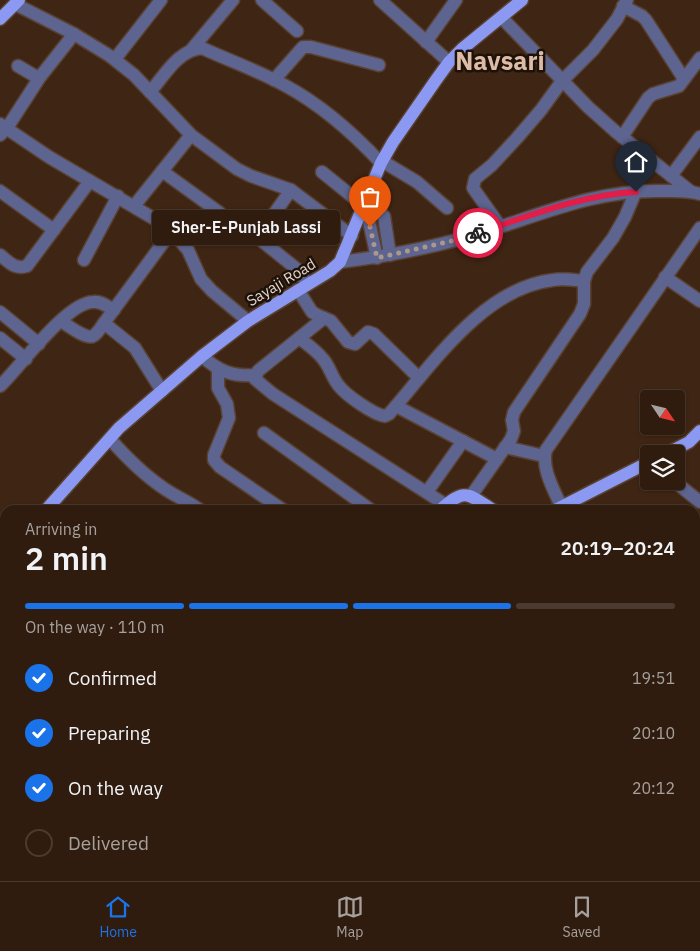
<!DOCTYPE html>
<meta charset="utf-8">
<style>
:root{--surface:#2f1c0f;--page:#372518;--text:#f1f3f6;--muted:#a7a19e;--line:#4a3a2f;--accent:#1a73e8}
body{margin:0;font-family:"IBM Plex Sans",sans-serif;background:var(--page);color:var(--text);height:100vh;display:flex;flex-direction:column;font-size:19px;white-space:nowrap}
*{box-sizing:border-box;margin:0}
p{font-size:16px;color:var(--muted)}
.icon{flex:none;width:28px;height:28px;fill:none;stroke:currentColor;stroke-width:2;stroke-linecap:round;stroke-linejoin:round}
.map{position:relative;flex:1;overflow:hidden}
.sheet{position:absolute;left:0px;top:505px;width:700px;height:376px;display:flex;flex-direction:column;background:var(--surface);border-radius:15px 15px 0 0;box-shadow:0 1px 4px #0004,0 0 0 1px var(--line)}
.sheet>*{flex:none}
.needle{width:32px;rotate:125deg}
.tools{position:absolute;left:640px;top:390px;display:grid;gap:10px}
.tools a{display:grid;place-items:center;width:45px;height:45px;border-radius:5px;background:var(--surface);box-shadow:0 1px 4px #0004,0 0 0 1px var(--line);font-size:25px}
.pin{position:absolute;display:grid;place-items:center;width:42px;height:42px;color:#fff;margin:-51px -21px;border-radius:50% 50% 50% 0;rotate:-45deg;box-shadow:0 0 5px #0007}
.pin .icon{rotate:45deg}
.courier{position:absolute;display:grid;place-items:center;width:50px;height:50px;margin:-25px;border:4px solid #e11d48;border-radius:50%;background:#fff;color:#222;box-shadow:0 1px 6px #0007}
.bubble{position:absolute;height:35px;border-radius:5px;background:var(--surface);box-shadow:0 1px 4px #0004,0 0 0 1px var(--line);font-size:16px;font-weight:600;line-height:35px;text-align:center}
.headline em{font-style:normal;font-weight:600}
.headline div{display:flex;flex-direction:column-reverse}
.headline{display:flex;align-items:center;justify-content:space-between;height:85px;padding:0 25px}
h1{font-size:32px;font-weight:600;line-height:38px}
.bar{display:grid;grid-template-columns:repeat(4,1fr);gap:8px 5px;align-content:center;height:60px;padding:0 25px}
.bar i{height:6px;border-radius:4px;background:var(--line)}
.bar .on{background:var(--accent)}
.bar p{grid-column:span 4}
ol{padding:0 25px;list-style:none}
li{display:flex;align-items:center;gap:15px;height:55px}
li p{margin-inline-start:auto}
li .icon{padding:5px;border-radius:50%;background:var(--accent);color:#fff;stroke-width:4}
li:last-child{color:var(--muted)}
li i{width:28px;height:28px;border:2px solid var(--line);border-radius:50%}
.tabs{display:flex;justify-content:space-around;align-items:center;height:70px;border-top:1px solid var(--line);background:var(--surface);font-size:14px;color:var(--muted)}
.tabs a{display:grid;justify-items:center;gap:2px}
.tabs .on{color:var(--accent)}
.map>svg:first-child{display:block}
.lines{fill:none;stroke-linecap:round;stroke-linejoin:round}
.river{stroke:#131447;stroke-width:19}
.minor-casing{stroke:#5a4131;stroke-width:15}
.major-casing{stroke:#5a4131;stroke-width:15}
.minor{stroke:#5c648f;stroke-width:12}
.major{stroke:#8b99f2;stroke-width:12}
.done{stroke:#ac978b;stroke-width:5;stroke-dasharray:0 9}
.route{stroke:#e11d48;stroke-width:6}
.labels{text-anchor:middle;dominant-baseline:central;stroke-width:5;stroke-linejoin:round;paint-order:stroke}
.street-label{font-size:15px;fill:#e7d5cb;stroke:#1d120a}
.town-label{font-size:25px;font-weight:bold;fill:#ddbba6;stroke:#1d120a}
</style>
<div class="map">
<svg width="700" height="881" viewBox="0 0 700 881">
<rect width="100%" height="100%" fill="#3f2514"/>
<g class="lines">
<g class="river">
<path d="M695 870 700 867"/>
<path d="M675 881 684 876"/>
</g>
<defs>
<g id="minor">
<path d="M262 0 297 31"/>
<path d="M380 0 449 62"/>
<path d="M15 4 74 34 110 56 134 75 191 135 237 169 251 176 291 190 352 236"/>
<path d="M623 6 642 16 646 20 684 79"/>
<path d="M502 18 588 107 616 132 690 191"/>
<path d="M426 42 456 0"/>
<path d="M192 49 233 0"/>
<path d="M115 59 161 0"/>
<path d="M18 66 35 76 40 77 74 34"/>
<path d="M274 80 303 47H311L379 65"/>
<path d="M150 92C165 75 178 50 202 48 230 61 259 71 286 86 323 106 353 133 381 163"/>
<path d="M0 124 49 157 158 221 176 236 188 250 201 279 212 291 248 321"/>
<path d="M0 135 7 128 40 77"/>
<path d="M622 137 648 98 653 94 679 86 700 58"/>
<path d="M382 161 417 182 447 208"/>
<path d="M162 171 220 213"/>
<path d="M322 172 364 206"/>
<path d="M671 176 700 137"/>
<path d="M291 190 259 235 262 241 298 270 308 284"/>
<path d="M0 191 54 230"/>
<path d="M134 206 191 135"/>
<path d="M367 212 377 258"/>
<path d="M384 216 390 255"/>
<path d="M500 226 473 188 475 179 492 165 517 138 541 110 562 81 593 50 617 19 627 0"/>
<path d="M0 255C9 262 15 270 27 266L90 181"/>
<path d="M84 260 118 196"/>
<path d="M340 262C380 257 420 250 460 239 528 221 589 189 662 191 675 191 688 190 700 194"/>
<path d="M665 277 700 301"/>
<path d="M298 290 312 312 317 315 331 321 348 342 355 344 368 332 374 334 419 378"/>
<path d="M0 312 39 344"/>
<path d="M324 318 258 371 255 379 273 394 446 505"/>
<path d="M61 321C67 325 87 340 93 336 98 333 101 327 104 323L171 232"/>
<path d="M104 323 135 348 162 391"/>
<path d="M0 338 26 359"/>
<path d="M299 338C307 344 317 351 323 359 330 367 332 378 339 386 346 395 374 415 385 416L389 414C432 365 483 288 553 280 563 278 574 280 584 281"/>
<path d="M202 356C218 371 233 377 255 375"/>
<path d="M218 369V388L227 404 229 418 214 455V460L220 467 283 510"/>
<path d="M0 386C20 367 67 302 93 302 101 301 107 306 114 310"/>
<path d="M396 406 497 459"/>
<path d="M264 433 371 510"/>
<path d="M110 439C126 457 143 474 162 487 174 496 188 501 200 510"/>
<path d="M505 447 544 456"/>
<path d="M674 481 700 502"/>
<path d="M427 492 463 441"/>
<path d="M471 496 511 439 514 431 512 420 514 412 580 314 584 304V281L587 272 613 238 625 217 636 191"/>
<path d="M561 506C554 490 541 468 546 450L700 228"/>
<path d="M695 555 700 549"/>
<path d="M0 576 5 578"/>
<path d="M695 597 700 601"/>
<path d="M695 685 700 690"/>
<path d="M695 845 700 844"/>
<path d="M88 876 96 881"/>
<path d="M179 876 185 881"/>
<path d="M222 876 228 881"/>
<path d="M448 876 449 881"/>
<path d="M579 876 587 881"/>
<path d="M164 881 168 876"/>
<path d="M262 881 265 876"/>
<path d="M336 881 341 876"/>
<path d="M627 881 633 876"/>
</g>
<g id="major">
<path d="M0 19 19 0"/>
<path d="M666 454 689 442 700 431"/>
<path d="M46 510 119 428 202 356 248 321 330 271 340 262 381 163 393 142 436 80 449 62 462 49 522 0"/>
<path d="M440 510C465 488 467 493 493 510"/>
<path d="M555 510 649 462"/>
<path d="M0 569 5 560"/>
<path d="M0 650 5 658"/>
<path d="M0 780 5 777"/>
</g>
</defs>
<use href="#minor" class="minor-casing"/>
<use href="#major" class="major-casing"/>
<use href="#minor" class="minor"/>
<use href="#major" class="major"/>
</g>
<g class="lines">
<path class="done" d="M370 227 377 258 460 239 478 233"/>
<path class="route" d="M478 233C529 216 581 195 636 192"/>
</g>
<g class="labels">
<g class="street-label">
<text transform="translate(281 282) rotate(-31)">Sayaji Road</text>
</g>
<g class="town-label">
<text x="500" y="60">Navsari</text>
</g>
</g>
</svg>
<div class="tools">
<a><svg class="needle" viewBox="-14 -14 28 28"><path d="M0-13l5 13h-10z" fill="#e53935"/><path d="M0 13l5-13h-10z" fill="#a7a19e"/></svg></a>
<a><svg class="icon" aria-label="layers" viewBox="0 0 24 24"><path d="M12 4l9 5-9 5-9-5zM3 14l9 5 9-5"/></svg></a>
</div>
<div class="pin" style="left:370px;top:227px;background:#ea580c"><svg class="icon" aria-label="bag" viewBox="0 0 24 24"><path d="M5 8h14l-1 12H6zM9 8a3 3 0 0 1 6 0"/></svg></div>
<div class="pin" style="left:636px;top:192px;background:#1f2937"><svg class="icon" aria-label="home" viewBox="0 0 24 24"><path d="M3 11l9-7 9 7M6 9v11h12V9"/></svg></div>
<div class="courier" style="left:478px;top:233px"><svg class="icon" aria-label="bike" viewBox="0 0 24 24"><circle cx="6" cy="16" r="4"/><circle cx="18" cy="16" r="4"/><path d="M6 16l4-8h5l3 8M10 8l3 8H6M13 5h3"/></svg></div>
<div class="bubble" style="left:152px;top:210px;width:188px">Sher-E-Punjab Lassi</div>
<section class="sheet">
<div class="headline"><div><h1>2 min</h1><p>Arriving in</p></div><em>20:19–20:24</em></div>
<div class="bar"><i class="on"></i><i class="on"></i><i class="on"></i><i></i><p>On the way · 110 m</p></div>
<ol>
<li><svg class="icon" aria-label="check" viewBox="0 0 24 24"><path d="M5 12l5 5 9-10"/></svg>Confirmed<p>19:51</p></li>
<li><svg class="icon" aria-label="check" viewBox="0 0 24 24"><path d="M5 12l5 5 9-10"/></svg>Preparing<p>20:10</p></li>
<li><svg class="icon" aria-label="check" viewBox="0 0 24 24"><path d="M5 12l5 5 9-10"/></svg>On the way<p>20:12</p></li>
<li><i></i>Delivered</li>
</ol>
</section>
</div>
<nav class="tabs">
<a class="on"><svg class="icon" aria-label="home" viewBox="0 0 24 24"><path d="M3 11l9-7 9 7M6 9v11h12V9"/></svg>Home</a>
<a><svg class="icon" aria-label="map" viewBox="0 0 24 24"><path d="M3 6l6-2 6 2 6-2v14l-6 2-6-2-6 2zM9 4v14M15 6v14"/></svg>Map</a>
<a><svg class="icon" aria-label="saved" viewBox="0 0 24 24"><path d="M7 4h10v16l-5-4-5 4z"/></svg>Saved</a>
</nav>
